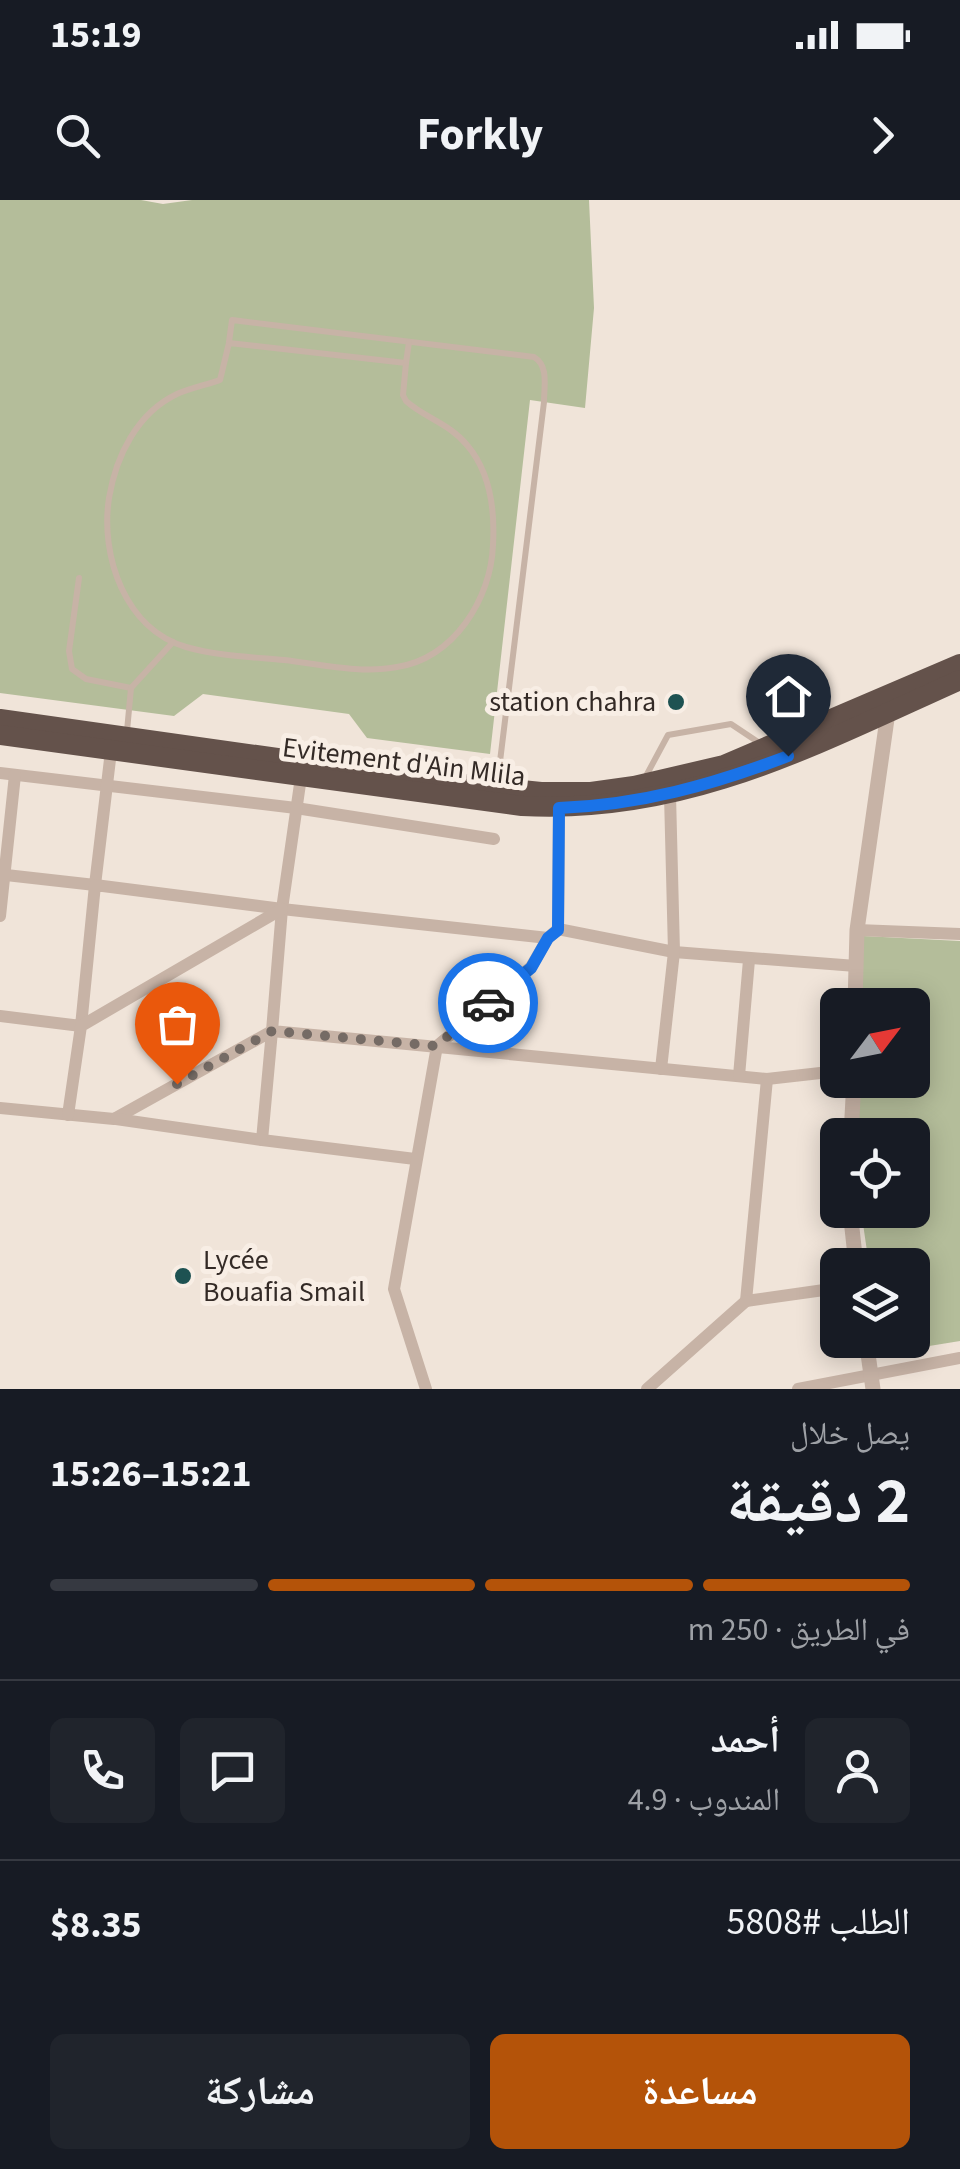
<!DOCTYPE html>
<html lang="ar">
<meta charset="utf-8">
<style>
:root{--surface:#171b24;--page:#20242c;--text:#f1f3f6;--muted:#9ea1a6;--line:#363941;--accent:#b45309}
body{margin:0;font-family:"Source Sans 3","Noto Naskh Arabic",sans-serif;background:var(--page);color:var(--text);direction:rtl;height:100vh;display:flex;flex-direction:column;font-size:38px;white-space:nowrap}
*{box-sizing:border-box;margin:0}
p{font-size:32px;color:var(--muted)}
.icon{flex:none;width:55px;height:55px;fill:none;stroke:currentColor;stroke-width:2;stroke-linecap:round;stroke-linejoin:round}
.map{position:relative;height:1189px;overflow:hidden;direction:ltr}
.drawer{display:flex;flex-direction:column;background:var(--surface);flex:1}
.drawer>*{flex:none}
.needle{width:65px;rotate:58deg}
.tools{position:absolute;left:820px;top:788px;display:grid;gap:20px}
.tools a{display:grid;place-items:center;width:110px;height:110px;border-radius:15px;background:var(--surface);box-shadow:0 5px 25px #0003;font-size:50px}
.pin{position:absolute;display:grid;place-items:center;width:85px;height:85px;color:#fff;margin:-102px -42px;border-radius:50% 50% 50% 0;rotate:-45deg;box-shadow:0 0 10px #0007}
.pin .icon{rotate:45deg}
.courier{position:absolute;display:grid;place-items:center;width:100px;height:100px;margin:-50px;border:8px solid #1a73e8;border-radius:50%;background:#fff;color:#222;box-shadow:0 2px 12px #0007}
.headline em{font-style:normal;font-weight:700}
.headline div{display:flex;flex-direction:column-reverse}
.headline{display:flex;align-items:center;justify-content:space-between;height:170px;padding:0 50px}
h1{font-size:65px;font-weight:700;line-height:75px}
.bar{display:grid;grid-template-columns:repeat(4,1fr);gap:15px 10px;align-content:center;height:120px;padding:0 50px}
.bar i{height:12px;border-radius:8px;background:var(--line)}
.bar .selected{background:var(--accent)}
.bar p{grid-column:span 4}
.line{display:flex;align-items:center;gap:25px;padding:0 50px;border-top:2px solid var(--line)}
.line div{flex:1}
.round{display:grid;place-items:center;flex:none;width:105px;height:105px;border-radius:15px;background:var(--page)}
.primary-button{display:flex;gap:20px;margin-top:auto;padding:20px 50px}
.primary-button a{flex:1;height:115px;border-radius:15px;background:var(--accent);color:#fff;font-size:40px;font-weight:700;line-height:115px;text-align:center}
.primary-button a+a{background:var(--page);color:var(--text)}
.status{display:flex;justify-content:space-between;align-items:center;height:70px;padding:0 50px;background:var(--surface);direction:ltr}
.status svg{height:28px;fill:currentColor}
header{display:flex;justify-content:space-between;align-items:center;height:130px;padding:0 50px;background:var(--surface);font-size:45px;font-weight:700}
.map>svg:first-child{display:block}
.green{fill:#b4bd9a}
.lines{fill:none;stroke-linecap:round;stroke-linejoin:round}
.service{stroke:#c7b3a6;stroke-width:6}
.minor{stroke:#c7b3a6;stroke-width:12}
.tertiary{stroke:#c7b3a6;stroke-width:15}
.trunk{stroke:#64524b;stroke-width:20}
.done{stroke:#756b65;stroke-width:10;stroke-dasharray:0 18}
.route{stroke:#1a73e8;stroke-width:12}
.poi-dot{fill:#1e5252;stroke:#f8eee5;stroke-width:4}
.labels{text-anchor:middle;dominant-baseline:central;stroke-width:10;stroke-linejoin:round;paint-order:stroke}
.poi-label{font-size:28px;fill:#332a26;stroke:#f8eee5;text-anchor:end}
.street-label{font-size:28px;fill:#332a26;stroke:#f8eee5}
</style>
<div class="status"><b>15:19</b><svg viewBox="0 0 49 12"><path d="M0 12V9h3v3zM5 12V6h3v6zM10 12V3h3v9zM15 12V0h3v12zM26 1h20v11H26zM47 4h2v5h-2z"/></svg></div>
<header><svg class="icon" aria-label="forward" viewBox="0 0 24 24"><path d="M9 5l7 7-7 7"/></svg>Forkly<svg class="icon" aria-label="search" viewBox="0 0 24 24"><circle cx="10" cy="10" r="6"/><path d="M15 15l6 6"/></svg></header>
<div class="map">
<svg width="960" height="1189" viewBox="0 0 960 1189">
<rect width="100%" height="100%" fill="#f0e4d9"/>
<g class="green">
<path d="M0 0H141L163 4 192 0H589L594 108 585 208 530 200 490 554 367 538 349 514 203 494 174 516 0 493Z"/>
<path d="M863 736 960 741V1141L880 1154 878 1140H912V1065H869L861 1010H912V935H858L859 880H912V805H861Z"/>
</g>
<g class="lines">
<g class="service">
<path d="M229 142 232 120 534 157C549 166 544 186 544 202L497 586"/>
<path d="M229 143 406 163 403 195 406 201C425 218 450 224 467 245 491 273 495 310 493 345 491 399 454 458 397 467 361 474 320 464 284 460 252 457 217 456 186 447 125 429 100 356 109 298 116 256 137 213 177 194 191 188 206 185 220 180Z"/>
<path d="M406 163 409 142"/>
<path d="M79 378 69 451 72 469 86 479 131 488"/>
<path d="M127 531 131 488 173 442"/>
<path d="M646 576 668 535 731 524 761 544"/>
</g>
<g class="minor">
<path d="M0 573 296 608 494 639"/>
<path d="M301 577 282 709 548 738"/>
<path d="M6 675 95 685 111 551"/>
<path d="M282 709 272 831 767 879 838 871"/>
<path d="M0 716 15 575"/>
<path d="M558 729 674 752 856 766"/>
<path d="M857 730 960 734"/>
<path d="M0 816 81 826 95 685 282 709"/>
<path d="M661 869 674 752 670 595"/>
<path d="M739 876 749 760"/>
<path d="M767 879 746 1101 838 1088"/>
<path d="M0 908 114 919 272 831 262 940 415 959"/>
<path d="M68 915 81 826 282 709"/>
<path d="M116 919 262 940"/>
<path d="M426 1189 394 1089 437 846 531 767 548 738 558 729 559 608"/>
<path d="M647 1189 746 1101"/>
<path d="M798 1189 960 1158"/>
</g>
<g class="tertiary">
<path d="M855 805 857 730 888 512 886 507"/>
<path d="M851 935 854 880"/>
<path d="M850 1010 856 1065"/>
<path d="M866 1140 873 1189"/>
</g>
<g class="trunk">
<path d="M0 519 448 582 541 592H591L634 586 724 565 960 464"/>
<path d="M0 535 522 606C686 615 815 545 960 480"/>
</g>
</g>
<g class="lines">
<path class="done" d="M177 884 272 831 436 846 488 803"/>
<path class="route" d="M488 803 531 768 548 738 558 730 559 608C640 605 712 585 788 556"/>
</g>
<g class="poi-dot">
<circle cx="676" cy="502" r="10"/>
<circle cx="183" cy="1076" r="10"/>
</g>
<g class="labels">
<g class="poi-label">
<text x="656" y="502">station chahra</text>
<text x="203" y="1060" text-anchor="start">Lycée<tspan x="203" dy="32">Bouafia Smail</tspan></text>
</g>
<g class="street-label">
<text transform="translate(404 562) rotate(7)">Evitement d'Ain Mlila</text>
</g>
</g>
</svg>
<div class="tools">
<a><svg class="needle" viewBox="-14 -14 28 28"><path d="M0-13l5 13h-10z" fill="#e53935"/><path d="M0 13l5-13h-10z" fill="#9ea1a6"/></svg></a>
<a><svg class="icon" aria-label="locate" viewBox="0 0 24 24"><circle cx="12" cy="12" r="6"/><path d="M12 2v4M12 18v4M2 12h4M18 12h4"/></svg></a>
<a><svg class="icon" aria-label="layers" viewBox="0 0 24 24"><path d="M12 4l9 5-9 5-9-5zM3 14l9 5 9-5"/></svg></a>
</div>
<div class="pin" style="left:177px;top:884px;background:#ea580c"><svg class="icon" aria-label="bag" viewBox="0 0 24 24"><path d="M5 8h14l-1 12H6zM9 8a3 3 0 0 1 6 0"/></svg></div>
<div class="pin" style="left:788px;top:556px;background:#1f2937"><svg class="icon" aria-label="home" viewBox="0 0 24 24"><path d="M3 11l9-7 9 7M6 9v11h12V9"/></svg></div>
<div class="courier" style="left:488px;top:803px"><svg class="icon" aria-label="car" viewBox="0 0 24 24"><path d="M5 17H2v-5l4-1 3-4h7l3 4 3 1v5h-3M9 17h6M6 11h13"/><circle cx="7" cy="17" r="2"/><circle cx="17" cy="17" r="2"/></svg></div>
</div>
<section class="drawer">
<div class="headline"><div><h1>2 دقيقة</h1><p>يصل خلال</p></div><em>15:21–15:26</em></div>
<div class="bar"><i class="selected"></i><i class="selected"></i><i class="selected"></i><i></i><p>في الطريق · 250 m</p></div>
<div class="line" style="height:180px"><a class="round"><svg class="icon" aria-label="person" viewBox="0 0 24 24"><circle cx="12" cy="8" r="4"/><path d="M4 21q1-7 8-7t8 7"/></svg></a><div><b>أحمد</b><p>المندوب · 4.9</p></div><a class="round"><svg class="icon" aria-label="chat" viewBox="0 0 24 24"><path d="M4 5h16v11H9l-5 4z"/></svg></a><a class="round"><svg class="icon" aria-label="phone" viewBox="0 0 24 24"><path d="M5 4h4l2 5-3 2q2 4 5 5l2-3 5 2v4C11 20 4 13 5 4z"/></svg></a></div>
<div class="line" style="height:130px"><div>الطلب #5808</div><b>$8.35</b></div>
<div class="primary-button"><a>مساعدة</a><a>مشاركة</a></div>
</section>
